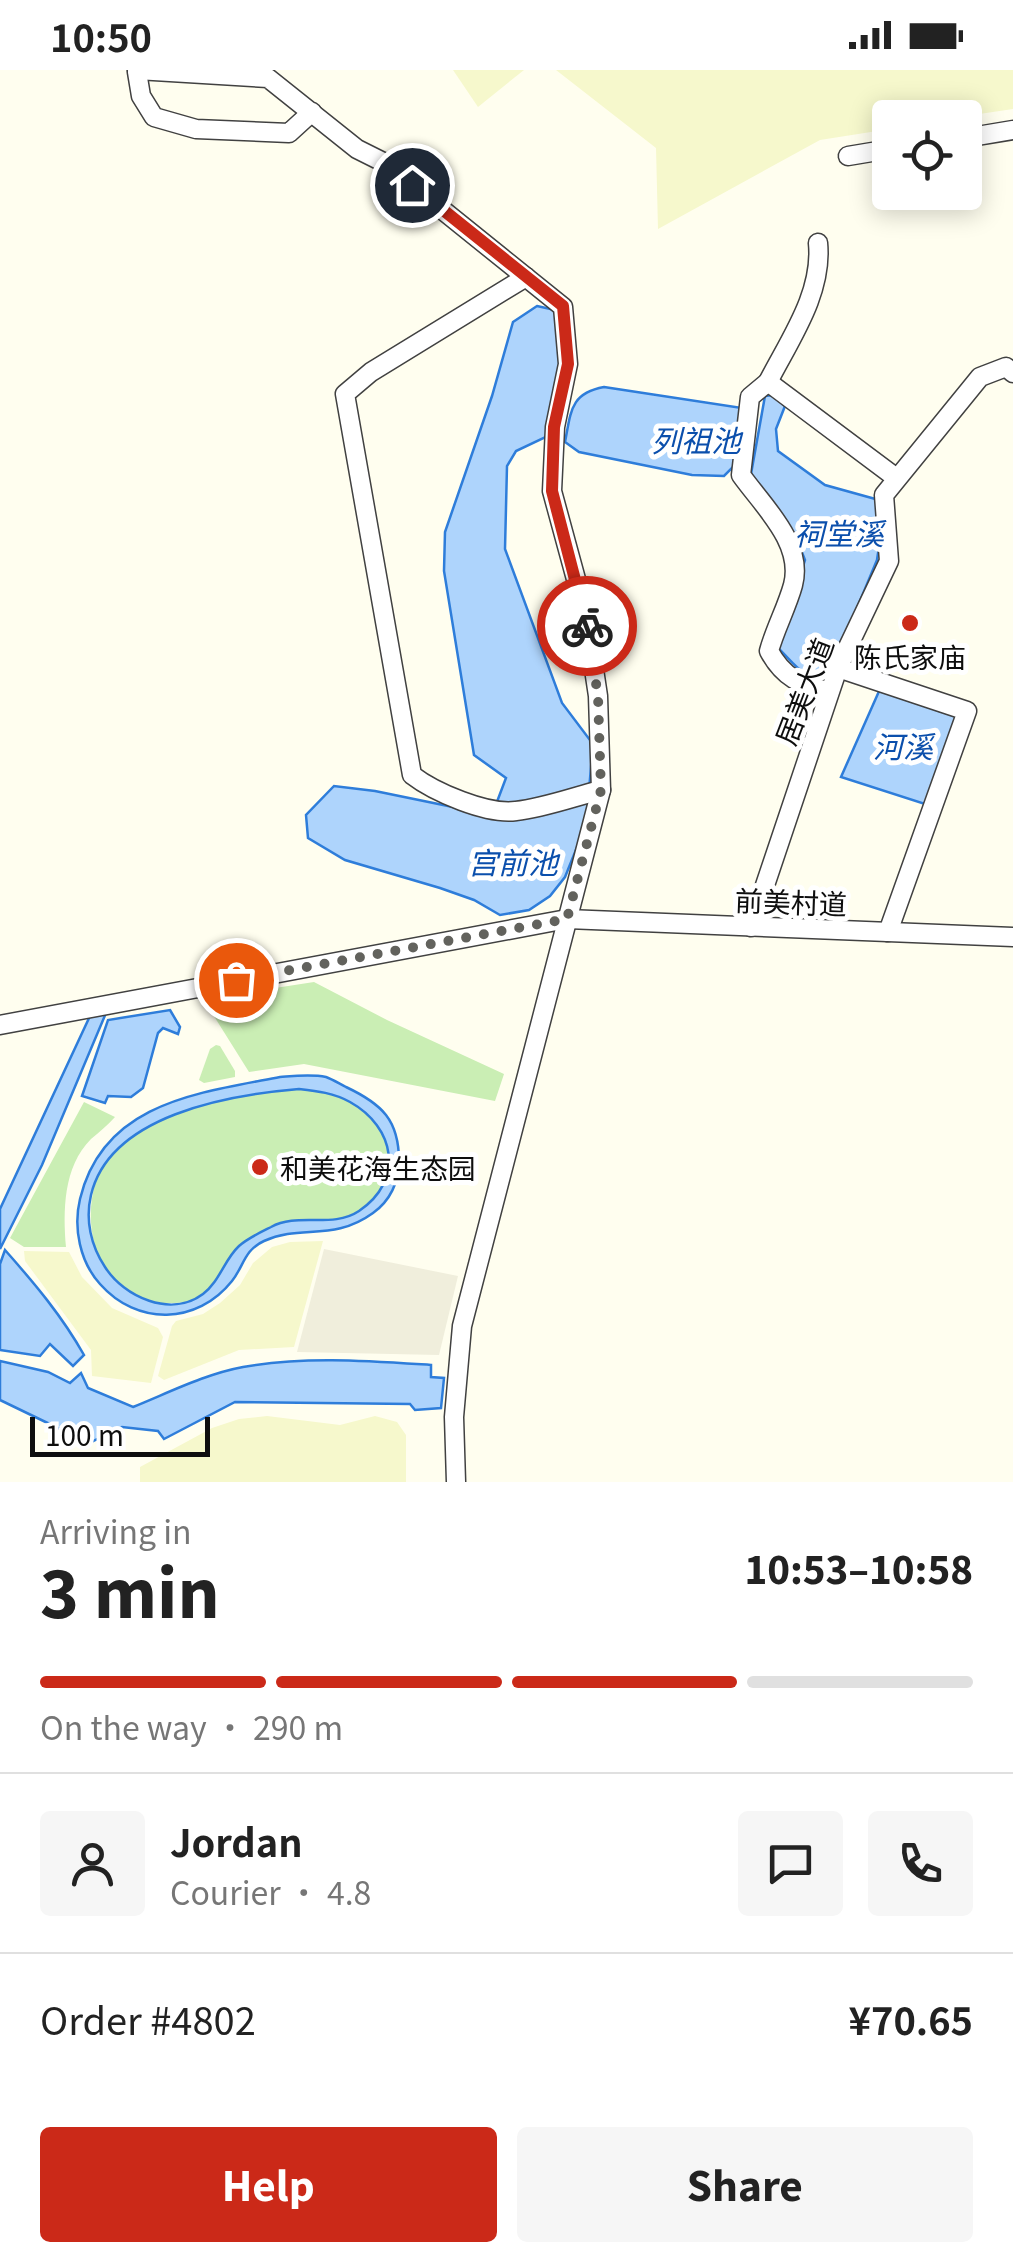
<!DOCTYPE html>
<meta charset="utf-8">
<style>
:root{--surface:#fff;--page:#f6f6f6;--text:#222;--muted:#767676;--line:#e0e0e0;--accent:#cb2918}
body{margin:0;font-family:Georgia,"Noto Sans SC",serif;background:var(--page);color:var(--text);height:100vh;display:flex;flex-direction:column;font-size:38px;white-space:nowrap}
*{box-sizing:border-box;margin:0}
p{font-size:32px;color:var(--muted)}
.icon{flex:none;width:55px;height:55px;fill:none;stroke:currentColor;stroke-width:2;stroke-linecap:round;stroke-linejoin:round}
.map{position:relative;height:1412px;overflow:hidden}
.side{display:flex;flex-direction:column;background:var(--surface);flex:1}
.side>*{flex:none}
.tools{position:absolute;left:872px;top:30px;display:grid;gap:20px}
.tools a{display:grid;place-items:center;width:110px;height:110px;border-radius:10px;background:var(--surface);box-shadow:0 5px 25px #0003;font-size:50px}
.scale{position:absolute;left:30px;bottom:25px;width:180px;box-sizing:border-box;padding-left:10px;border:5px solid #0e0e0e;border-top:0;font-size:28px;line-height:35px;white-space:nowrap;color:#0e0e0e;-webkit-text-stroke:8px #fff;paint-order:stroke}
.pin{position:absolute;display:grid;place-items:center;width:85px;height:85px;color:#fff;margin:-42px;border:5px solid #fff;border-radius:50%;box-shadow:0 2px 10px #0007}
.courier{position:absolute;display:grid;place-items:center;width:100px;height:100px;margin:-50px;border:8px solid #cb2918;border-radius:50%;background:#fff;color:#222;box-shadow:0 2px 12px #0007}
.head em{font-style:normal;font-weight:800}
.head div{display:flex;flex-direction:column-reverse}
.head{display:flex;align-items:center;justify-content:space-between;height:170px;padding:0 40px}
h1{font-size:65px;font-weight:800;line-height:75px}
.bar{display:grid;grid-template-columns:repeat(4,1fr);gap:15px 10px;align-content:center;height:120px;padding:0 40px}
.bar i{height:12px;border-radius:8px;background:var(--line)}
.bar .on{background:var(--accent)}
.bar p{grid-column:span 4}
.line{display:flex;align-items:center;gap:25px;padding:0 40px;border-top:2px solid var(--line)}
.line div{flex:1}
.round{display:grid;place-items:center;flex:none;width:105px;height:105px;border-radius:10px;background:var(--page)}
.action{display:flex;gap:20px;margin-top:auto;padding:20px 40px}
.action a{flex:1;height:115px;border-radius:10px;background:var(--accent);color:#fff;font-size:40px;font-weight:800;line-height:115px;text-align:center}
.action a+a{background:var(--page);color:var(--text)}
.status{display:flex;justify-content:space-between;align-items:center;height:70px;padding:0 50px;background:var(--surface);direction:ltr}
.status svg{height:28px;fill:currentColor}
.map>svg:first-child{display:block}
.farmland{fill:#f6f8cc}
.green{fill:#caeeb4}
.plaza{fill:#f0eedc}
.water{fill:#aed4fc;stroke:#2e7dda;stroke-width:2.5;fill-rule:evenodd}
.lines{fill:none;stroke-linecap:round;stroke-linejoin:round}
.minor-casing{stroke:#414141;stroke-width:21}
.minor{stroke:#fff;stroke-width:18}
.done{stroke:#62625d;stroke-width:10;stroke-dasharray:0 18}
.route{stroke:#cb2918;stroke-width:12}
.poi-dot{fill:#cb2918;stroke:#fff;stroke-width:4}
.labels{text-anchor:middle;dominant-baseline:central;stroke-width:10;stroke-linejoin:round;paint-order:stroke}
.poi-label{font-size:28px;fill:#0e0e0e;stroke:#fff}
.street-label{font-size:28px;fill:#0e0e0e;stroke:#fff}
.water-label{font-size:30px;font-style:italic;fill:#0b4fac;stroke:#fff}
</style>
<div class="status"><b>10:50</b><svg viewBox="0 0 49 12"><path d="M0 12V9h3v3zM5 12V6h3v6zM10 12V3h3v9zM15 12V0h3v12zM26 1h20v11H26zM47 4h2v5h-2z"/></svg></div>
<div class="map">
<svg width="1013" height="1412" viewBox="0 0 1013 1412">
<rect width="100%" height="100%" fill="#fffeef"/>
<g class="farmland">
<path d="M453 0H524L478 37Z"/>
<path d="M556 0H1013V39L959 47 890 48V59L820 70 658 159 656 78Z"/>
<path d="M323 1171 294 1277 239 1280 164 1310 158 1306 172 1256 176 1251 203 1244 220 1233 240 1215 253 1193 272 1177 290 1172Z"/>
<path d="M24 1181 69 1182 82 1207 112 1238 158 1258 163 1267 151 1313 92 1306 91 1280 25 1191Z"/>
<path d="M267 1346 340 1355 375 1346 397 1352 406 1365V1412H140V1397L212 1358 239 1349Z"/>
</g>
<g class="green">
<path d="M314 912 387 950 504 1004 495 1031 304 994 249 1002 212 943 210 928Z"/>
<path d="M216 975 220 976 235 1001V1007L204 1013 199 1010 210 979Z"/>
<path d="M299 1019C330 1022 367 1032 383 1062 389 1074 391 1093 387 1106 382 1120 376 1127 365 1136 338 1159 309 1144 278 1153 272 1155 264 1160 258 1164 229 1181 224 1213 196 1228 187 1233 178 1233 167 1233 94 1238 70 1135 110 1085 145 1040 245 1023 299 1019Z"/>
<path d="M84 1032 115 1047C107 1056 99 1062 91 1069 63 1097 63 1141 66 1177H24L10 1168Z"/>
</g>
<path class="plaza" d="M324 1179 458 1206 439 1285 297 1282Z"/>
<g class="water">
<path d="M537 236 555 240 563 293 548 366 516 381 507 396 505 479 562 633 593 674 586 755 565 807 550 826 529 840 500 845 474 830 440 818 345 790 308 768 306 745 334 716 375 721 492 745 506 708 474 685 444 501 445 462 492 326 513 252Z"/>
<path d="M604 317 742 338 735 395 724 406 692 405 579 382 565 372C571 342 570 323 604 317Z"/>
<path d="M774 325 785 336 776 359 778 381 825 415 879 430 880 470 877 490 828 608C806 614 792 591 777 577L805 490 796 467 751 404 765 326Z"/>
<path d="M880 619 961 645 928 735 841 707Z"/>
<path d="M170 940 180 957 178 964 163 958 158 963 143 1018 131 1027 108 1026 105 1033 82 1026 108 950Z"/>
<path d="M106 943 42 1095 0 1179V1139L90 946Z"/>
<path d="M280 1007C294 1006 311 1004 326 1007 332 1009 340 1014 346 1017 382 1034 399 1050 399 1091 399 1112 390 1131 373 1143 333 1172 302 1154 264 1171 244 1180 244 1196 232 1211 197 1255 137 1256 100 1214 80 1192 73 1158 80 1129 103 1033 197 1023 280 1007ZM299 1019C317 1021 334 1023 350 1032 395 1057 405 1110 359 1141 332 1159 298 1142 271 1157 261 1162 248 1168 239 1176 224 1190 220 1211 203 1224 171 1248 124 1227 105 1197 91 1176 85 1150 91 1125 110 1045 228 1025 299 1019Z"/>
<path d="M5 1180C35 1214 62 1246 84 1285L73 1296 50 1274 40 1286 0 1280V1194Z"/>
<path d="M0 1291 48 1302 70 1313 81 1303 88 1318 133 1337C168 1323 205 1304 243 1297 305 1286 369 1291 431 1295V1307L444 1308 441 1338 415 1340 410 1334 235 1332 164 1369 158 1361 122 1357 89 1373 0 1330Z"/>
</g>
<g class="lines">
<defs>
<g id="minor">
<path d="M137 0 268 8 357 79 383 92 563 237 568 294 555 357 552 421 586 546 598 626 601 720 462 1256 454 1347 456 1412"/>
<path d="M137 2 141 26 154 47 196 59 289 63 312 42"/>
<path d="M965 68 1013 60"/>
<path d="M848 86 890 79"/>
<path d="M526 207 371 302 345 324 412 705C434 722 487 745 516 741 544 738 573 727 601 720"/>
<path d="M768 312C790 269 823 223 818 173"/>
<path d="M838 598 967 641 888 862"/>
<path d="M829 621C801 616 783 607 769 581 775 559 787 537 793 515 804 473 763 436 741 405L750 327 768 312 895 407"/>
<path d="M751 857 838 598 889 491 884 425 980 307 1006 297 1013 303"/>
<path d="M0 955 567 849 1013 867"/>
</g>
</defs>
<use href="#minor" class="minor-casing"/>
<use href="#minor" class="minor"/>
</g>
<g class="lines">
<path class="done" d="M236 910 567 849 601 720 598 626 587 556"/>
<path class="route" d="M412 115 563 236 568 294 554 357 552 421 587 556"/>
</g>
<g class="poi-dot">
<circle cx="910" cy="553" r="10"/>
<circle cx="260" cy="1097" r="10"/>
</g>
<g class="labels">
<g class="poi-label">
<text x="910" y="586">陈氏家庙</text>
<text x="280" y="1097" text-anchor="start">和美花海生态园</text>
</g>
<g class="street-label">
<text transform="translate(803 621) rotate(-69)">居美大道</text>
<text transform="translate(791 831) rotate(2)">前美村道</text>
</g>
<g class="water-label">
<text x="696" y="369">列祖池</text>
<text x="839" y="462">祠堂溪</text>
<text x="903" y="675">河溪</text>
<text x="513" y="791">宫前池</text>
</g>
</g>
</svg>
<div class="tools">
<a><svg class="icon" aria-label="locate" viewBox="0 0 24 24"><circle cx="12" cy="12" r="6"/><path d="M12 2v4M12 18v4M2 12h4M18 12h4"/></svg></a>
</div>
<div class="scale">100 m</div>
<div class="pin" style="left:236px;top:910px;background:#ea580c"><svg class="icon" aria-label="bag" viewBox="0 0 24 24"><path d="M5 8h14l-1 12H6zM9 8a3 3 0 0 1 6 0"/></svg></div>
<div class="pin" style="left:412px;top:115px;background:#1f2937"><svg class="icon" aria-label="home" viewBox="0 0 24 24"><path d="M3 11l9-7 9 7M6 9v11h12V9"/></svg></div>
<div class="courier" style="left:587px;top:556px"><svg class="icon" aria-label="bike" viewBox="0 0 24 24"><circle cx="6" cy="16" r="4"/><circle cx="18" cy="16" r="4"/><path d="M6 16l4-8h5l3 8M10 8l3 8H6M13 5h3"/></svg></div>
</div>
<section class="side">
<div class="head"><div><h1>3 min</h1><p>Arriving in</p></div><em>10:53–10:58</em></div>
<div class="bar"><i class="on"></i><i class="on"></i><i class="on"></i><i></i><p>On the way · 290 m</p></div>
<div class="line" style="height:180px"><a class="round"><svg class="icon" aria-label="person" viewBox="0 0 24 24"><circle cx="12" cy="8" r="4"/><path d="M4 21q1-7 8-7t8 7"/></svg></a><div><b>Jordan</b><p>Courier · 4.8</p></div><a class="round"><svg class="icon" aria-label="chat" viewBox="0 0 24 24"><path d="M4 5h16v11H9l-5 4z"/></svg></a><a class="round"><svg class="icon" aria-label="phone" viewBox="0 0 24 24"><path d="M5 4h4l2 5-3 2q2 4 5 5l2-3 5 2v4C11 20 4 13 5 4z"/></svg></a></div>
<div class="line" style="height:130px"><div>Order #4802</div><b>¥70.65</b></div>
<div class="action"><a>Help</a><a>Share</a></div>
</section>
